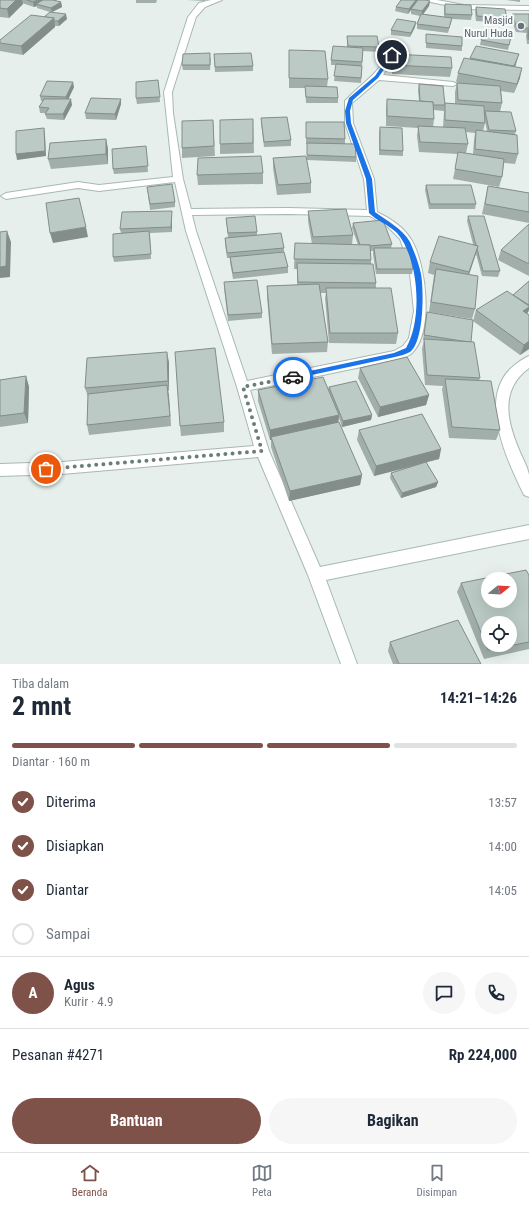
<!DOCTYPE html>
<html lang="id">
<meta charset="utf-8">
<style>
:root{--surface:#fff;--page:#f6f6f7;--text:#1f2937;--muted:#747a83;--line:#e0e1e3;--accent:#7f5249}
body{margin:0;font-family:"Roboto Condensed",sans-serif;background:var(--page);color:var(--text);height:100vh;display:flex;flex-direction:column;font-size:15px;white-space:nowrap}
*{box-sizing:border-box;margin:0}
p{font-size:13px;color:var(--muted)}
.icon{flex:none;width:22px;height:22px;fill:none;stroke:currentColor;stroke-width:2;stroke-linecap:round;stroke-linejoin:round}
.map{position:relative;height:664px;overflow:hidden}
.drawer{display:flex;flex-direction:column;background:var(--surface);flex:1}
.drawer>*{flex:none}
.needle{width:26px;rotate:72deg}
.buttons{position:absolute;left:481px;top:572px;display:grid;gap:8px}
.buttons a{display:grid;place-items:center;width:36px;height:36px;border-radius:50%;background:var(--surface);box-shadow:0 4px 16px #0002;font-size:20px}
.pin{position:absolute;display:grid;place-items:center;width:34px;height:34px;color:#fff;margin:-17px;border:2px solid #fff;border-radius:50%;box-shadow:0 1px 4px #0007}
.courier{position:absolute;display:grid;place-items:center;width:40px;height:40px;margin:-20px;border:3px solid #1a73e8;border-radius:50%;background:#fff;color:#222;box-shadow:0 1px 5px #0007}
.head em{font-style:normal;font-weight:700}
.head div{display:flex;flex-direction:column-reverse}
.head{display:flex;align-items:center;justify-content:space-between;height:68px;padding:0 12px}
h1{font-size:26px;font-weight:700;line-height:30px}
.bar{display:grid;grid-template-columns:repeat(4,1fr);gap:6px 4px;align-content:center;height:48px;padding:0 12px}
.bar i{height:5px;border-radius:3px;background:var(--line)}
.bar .current{background:var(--accent)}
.bar p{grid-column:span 4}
.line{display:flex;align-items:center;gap:10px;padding:0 12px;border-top:1px solid var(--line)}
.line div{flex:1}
.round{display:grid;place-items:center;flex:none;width:42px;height:42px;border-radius:21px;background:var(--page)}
ol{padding:0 12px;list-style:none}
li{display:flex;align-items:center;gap:12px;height:44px}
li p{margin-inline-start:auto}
li .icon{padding:4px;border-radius:50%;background:var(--accent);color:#fff;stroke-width:4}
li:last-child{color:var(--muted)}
li i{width:22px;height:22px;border:2px solid var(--line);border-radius:50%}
.primary-button{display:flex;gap:8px;margin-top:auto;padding:8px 12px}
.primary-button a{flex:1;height:46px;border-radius:24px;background:var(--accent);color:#fff;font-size:16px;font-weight:700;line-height:46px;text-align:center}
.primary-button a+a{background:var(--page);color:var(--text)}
.menu{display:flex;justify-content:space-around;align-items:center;height:56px;border-top:1px solid var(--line);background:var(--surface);font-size:11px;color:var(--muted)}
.menu a{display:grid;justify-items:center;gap:2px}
.menu .current{color:var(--accent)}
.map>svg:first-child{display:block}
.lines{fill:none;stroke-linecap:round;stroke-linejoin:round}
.minor-casing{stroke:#a8b8b2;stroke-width:2}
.minor{fill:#fff;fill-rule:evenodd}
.wall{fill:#a1aea9;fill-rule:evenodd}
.shaded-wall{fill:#838d89}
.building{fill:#bbcac4;stroke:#838d89;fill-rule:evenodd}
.route{fill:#1a73e8}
.done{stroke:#687f78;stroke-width:4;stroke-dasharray:0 7.2}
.worship-dot{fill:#6b7280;stroke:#f7fbf9;stroke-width:1.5}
.labels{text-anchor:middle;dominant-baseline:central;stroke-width:4;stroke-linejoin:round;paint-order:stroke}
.far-worship-label{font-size:11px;fill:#5b616d;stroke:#f7fbf9;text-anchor:end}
</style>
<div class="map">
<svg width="529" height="664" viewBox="0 0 529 664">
<rect width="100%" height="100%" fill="#e6efeb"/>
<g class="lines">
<defs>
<g id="minor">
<path d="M211 0H222L205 7 196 17 172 92 173 113 183 179 191 209 289 208 367 210 364 179 345 123V101C360 84 380 74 389 51L386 45 390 43H393L397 51 394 59 383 75 453 82 457 84 453 86 379 80 352 103 353 123 374 179 377 212C391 219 404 227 412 241 426 265 434 332 412 353 408 357 400 358 395 360L250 390 269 451 320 567 529 525V539L326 580 357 664H341L308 575 258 457 62 474 0 476V464L62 462 254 446 237 387 186 231 175 182 99 191 78 188 6 199 1 196 6 193 78 182 99 185 173 177 164 92 188 17 199 3ZM289 214 370 216 388 227 400 239 409 265 414 311 409 338 403 346 394 351 247 381 196 231 192 215Z"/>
<path d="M421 0H437L464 5 529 6V10L464 9Z"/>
<path d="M529 356V368C499 390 507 422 520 452 523 459 528 468 529 475 529 482 529 490 529 497L524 495C507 460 475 394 516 364 520 361 524 358 529 356Z"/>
</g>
</defs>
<use href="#minor" class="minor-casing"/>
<use href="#minor" class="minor"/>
</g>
<g class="wall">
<path d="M0 0H53L61 2 62 7 52 12 67 19 59 26H55V27L23 55 0 51V40L44 17 50 12 37 8V6L34 7 22 3 23 4 9 18 0 17Z"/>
<path d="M136 0H157L156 3H136Z"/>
<path d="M187 0H205V1Z"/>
<path d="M506 0H520V2Z"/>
<path d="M430 1 429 6 423 14 444 17V8L445 4 472 15 471 20 452 19 448 33 417 29V24L420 16 411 14V10L408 14 395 11 396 7Z"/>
<path d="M476 7 507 18 505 23 476 21 475 12Z"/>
<path d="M512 14H529V44H527L526 35 527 33 516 32 511 19Z"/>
<path d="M416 22 415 27 410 37 391 35V30Z"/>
<path d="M512 33 508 50 480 45 481 40Z"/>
<path d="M426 34 462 46V51L426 48Z"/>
<path d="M347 36 379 47 378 52 363 51 361 83 334 81 336 65H331V60L347 47Z"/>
<path d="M289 50 328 79 327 87 338 98V103H306L305 88H289Z"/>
<path d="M214 54 253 66V71L215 72Z"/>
<path d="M393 54 452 68 450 77 392 74V64Z"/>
<path d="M211 58 210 70H183L182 65Z"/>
<path d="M470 58 516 64 515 67 520 78 514 93 501 91 502 103 500 112 516 131 515 134 518 154 515 164 504 163 502 177 499 187 453 179 458 154 419 152 417 136 418 128 386 126V109L387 99 419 101 418 90 419 84 445 105 444 111 434 110V119L433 127H443L444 112 445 103 455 104V92L457 83H459L456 82 458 73 470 59ZM484 116 487 131H483L485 123ZM466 132 475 133 474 140 473 154 466 153 468 144Z"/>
<path d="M158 80 160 102 137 104 136 98Z"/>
<path d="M74 87 68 99 72 105 64 120 47 119 45 114 46 113H40L39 107 43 101H41L40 96Z"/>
<path d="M121 104 116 120 86 119 85 113Z"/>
<path d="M261 118 291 140V146L264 147 261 123Z"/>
<path d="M253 119 254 153 220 154V144Z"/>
<path d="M213 120 215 156 182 158V148Z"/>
<path d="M306 122 345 139V144L356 157V162L307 160V144H306Z"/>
<path d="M380 127 403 151V156L379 155V132Z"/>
<path d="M106 139 108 149V164L51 169 48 159Z"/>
<path d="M146 146 148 172 114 174 113 169Z"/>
<path d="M273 158 311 183V193L277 195 273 168Z"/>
<path d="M263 173V184L198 185 197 175Z"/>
<path d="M426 185 476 204 475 209H429L425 190Z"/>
<path d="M488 186 529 193V223L482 214Z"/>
<path d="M147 187 175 202V207L150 210Z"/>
<path d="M308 211 353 235 352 245H358L352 228 353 223 392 244 391 248 413 269 412 274H376L373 254V251H371V264L376 283V288L398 333 396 344 329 343 325 298 326 293H320L328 342 327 352 272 354 267 297V286L297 285V269H294L295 243 312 244 308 221Z"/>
<path d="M172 216V232L150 233 151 259 114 262 113 257 121 233 120 229Z"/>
<path d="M468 216 500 271 498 277 482 276 476 254 469 275 475 309 472 319 429 312 434 275 428 273 430 262 473 244 467 221Z"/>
<path d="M226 218 257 232V235L284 248V252L288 267V273L233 279 230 262V258H227L225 243V238H228Z"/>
<path d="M529 224V276L498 260 501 250Z"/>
<path d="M529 281V312L528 311 527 313 529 315V349L520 355 473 321 476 310 513 295Z"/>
<path d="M224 288 262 313V318L228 321Z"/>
<path d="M427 312 471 342 480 378 479 381 500 430 496 440 449 438 442 389 443 386 425 385 422 349 424 340H423Z"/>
<path d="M169 362V391H168L171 426 89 435 87 425 88 397 85 388Z"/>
<path d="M360 368 429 395 426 405 378 417 358 378Z"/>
<path d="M26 376 29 387 28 423 0 427V380Z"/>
<path d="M329 387 372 415 371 420 342 427 339 418 338 422 362 475 360 485 289 501 271 447V440H270L258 401V390L328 389Z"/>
<path d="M224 422V432L181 436 180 426Z"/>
<path d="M359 430 441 449 439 459 426 462 438 482 436 487 401 498 390 478 391 473 418 465 374 476 357 440Z"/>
<path d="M529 575V649L484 659 457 592 461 583Z"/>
<path d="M390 642 481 664H393L388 651Z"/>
</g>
<g class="shaded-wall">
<path d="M16 0H22L23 4 9 18 7 9Z"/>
<path d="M38 0H50L36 4 37 6 34 7 33 2Z"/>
<path d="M416 0H418L408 14 409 9Z"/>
<path d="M430 1 429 6 422 16V11Z"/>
<path d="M61 2 62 7 52 12 51 8Z"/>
<path d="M66 14 67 19 59 26 58 21Z"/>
<path d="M54 18 55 27 23 55 21 46Z"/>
<path d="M416 22 415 27 410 37 411 33Z"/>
<path d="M519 54 516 64 512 76 514 66Z"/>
<path d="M522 68 520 78 514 93 517 84Z"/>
<path d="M73 82 74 87 67 102 66 97Z"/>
<path d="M71 99 72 105 64 120 63 114Z"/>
<path d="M121 99V104L116 120 115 114Z"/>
<path d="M44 128 45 134 46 156 17 160 16 154Z"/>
<path d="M106 139 108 149V164L106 154Z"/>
<path d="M172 211V232L171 227Z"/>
<path d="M86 227 88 237 53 243 50 233Z"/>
<path d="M7 231 11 242 10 277 0 278V267Z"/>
<path d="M478 246 475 256 466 283 469 272Z"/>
<path d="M529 307V309L526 317 523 311Z"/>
<path d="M529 341V349L520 355 524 345Z"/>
<path d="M167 352 169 362V391L168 381Z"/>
<path d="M26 376 29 387 28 423 24 413Z"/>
<path d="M167 385 169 396 171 426 170 416Z"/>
<path d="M429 395 426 405 378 417 380 407Z"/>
<path d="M339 415 338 425 271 437V440H270V430Z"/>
<path d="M372 415 371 420 342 427 343 421Z"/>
<path d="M441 449 439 459 374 476 376 466Z"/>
<path d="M362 475 360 485 289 501 290 491Z"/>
<path d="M438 482 436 487 401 498 402 493Z"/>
</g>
<g class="building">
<path d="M0 0H16L7 9 0 8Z"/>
<path d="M27 0H38L33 2Z"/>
<path d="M43 0H53L61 2 51 8 36 4Z"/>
<path d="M401 0H416L409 9 396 7Z"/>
<path d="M418 0H425L430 1 422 11 411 9Z"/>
<path d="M445 4 471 5 472 15 445 14Z"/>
<path d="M476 7 505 9 507 18 477 16Z"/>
<path d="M50 12 66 14 58 21H54V18L44 17Z"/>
<path d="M421 14 452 18 449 28 417 24Z"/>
<path d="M512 14H529V28H517Z"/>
<path d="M31 15 54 18 21 46 0 43V40Z"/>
<path d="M397 19 416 22 411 33 391 30Z"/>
<path d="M485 29 512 33 509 45 481 40Z"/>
<rect x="528" y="30" width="1" height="9"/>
<path d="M426 34 462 37V46L426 43Z"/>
<path d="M347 36H377L379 47 348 46Z"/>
<path d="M333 46 363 48 362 62 331 60Z"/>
<path d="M476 46 519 54 514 66 470 58Z"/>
<path d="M289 50 325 51 328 79 289 78Z"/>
<path d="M210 53V65H182L183 54Z"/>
<path d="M251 53 253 66 215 67 214 54Z"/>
<path d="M393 54 451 57 452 68 393 65Z"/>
<path d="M464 58 522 68 517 84 458 73Z"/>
<path d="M336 64 362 66 361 78 334 76Z"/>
<path d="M158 80 160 97 136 98V82Z"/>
<path d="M47 81 73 82 66 97 40 96Z"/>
<path d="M457 83 500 86 502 103 458 100Z"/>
<path d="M419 84 443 86 445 105H433V102L420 101Z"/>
<path d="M305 86 337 87 338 98 306 97Z"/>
<path d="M91 98 121 99 115 114 85 113Z"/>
<path d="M44 99H71L63 114H45L49 108 39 107Z"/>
<path d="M387 99 433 102 434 119 387 116Z"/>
<path d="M445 103 484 106 485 123 445 120Z"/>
<path d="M485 111 511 112 516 131 489 130Z"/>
<path d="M287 117 291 140 264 142 261 118Z"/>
<path d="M253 119V143L220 144V120Z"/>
<path d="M213 120 214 146 182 148V121Z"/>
<path d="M306 122H344L345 139 306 138Z"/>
<path d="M418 126 465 128 468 144 420 142Z"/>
<path d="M380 127 402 128 403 151 380 150Z"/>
<path d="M44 128 45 151 16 154V131Z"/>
<path d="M476 130 517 135 518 154 475 149Z"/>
<path d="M106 139V154L48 159 50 143Z"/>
<path d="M307 143 355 144 356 157 307 155Z"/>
<path d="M146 146 148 166 113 169 112 149Z"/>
<path d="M458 152 504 159 502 177 455 169Z"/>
<path d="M261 156 263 173 197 175 198 158Z"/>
<path d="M306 156 311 183 278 185 273 158Z"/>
<path d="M172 184 175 202 150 204 147 187Z"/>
<path d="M426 185H471L476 204H430Z"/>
<path d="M488 186 529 193V212L485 204Z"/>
<path d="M79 198 86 227 50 233 46 203Z"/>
<path d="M346 209 353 235 313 237 308 211Z"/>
<path d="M172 211 171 227 120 229 122 212Z"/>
<path d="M255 216 257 232 228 233 226 218Z"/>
<path d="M468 216H484L500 271H483L477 249 478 246 476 245Z"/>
<path d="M383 220 392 244 370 246V245H360L353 223Z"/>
<path d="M529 224V264L501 250Z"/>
<path d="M7 231 6 266 0 267V232Z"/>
<path d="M149 231 151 254 113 257V234Z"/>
<path d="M281 233 284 248 227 253 225 238Z"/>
<path d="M439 236 478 246 469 272 430 262Z"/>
<path d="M295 243 370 245 371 260 294 259Z"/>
<path d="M374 248H409L413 269H377Z"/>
<path d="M284 252 288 267 233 273 230 257Z"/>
<path d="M297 263 373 264 376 283 298 282Z"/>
<path d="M436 269 478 276 475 309 431 302Z"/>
<path d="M257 280 262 313 228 315 224 282Z"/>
<path d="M529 281V305L513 295Z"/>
<path d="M319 284 328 342 272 344 267 286Z"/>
<path d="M326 288H391L398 333H330Z"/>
<path d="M507 291 529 306V307L523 311 529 315V341L524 345 476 310Z"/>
<path d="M427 312 473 320 471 342 462 341 424 335Z"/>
<path d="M424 339 474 342 480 378 427 375Z"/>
<path d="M215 348 224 422 180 426 175 352Z"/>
<path d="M167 352 168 381 85 388 87 358Z"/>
<path d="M407 357 429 395 380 407 360 368Z"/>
<path d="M26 376 24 413 0 416V380Z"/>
<path d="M323 377 339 415 270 430 258 390Z"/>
<path d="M445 379 491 381 500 430 452 427Z"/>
<path d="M356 381 372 415 343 421 329 387Z"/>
<path d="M167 385 170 416 87 425 88 394Z"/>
<path d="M422 414 441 449 376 466 359 430Z"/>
<path d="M339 422 362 475 290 491 271 437Z"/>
<path d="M426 462 438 482 402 493 391 473Z"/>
<path d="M526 570 529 575V642L488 650 461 583ZM488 579H510V601H488ZM488 623H510V645H488Z"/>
<path d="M458 620 481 664H399L390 642Z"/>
</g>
<path class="route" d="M390 54 394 55 378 78 353 100 350 111 351 123 372 179 375 212C387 221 402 228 410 242 414 251 419 264 421 274 424 290 424 342 410 352 406 354 400 356 395 357L293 379 291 378V375L394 353 406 348C423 320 419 258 397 233 389 225 377 221 369 213L366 179 346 123 345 111 349 98 375 76Z"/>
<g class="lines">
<path class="done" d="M46 469 262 451 243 387 293 377"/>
</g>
<circle class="worship-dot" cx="521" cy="26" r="4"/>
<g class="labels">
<g class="far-worship-label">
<text x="513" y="20">Masjid<tspan x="513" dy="13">Nurul Huda</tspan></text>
</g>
</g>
</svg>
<div class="buttons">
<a><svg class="needle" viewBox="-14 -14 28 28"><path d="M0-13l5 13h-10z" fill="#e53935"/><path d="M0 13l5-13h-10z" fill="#747a83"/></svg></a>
<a><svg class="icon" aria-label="locate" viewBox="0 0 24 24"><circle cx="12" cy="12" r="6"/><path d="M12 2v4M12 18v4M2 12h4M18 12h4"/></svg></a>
</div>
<div class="pin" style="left:46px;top:469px;background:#ea580c"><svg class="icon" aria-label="bag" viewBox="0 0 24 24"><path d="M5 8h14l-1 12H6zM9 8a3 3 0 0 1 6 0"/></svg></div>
<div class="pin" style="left:392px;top:55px;background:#1f2937"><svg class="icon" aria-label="home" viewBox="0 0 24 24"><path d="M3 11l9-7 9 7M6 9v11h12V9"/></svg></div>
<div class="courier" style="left:293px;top:377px"><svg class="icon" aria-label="car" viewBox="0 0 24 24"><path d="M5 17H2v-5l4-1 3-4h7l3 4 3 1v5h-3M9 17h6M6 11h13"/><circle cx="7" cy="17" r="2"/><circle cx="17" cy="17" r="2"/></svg></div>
</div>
<section class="drawer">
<div class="head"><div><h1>2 mnt</h1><p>Tiba dalam</p></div><em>14:21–14:26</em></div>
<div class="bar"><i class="current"></i><i class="current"></i><i class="current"></i><i></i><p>Diantar · 160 m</p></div>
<ol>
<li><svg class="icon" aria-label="check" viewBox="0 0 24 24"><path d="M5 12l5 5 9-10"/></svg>Diterima<p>13:57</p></li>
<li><svg class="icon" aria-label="check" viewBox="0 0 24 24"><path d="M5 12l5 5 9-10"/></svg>Disiapkan<p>14:00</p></li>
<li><svg class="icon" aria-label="check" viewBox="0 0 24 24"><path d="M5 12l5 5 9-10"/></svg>Diantar<p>14:05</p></li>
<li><i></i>Sampai</li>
</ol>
<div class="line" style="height:72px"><b class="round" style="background:var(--accent);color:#fff">A</b><div><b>Agus</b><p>Kurir · 4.9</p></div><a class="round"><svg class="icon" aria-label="chat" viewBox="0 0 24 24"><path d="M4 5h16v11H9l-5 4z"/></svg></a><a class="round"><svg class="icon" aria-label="phone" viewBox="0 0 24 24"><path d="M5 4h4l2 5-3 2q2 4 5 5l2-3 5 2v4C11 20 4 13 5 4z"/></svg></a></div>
<div class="line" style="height:52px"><div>Pesanan #4271</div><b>Rp 224,000</b></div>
<div class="primary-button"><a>Bantuan</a><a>Bagikan</a></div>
</section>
<nav class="menu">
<a class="current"><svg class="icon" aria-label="home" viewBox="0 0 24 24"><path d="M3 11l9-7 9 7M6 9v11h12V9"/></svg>Beranda</a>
<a><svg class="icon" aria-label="map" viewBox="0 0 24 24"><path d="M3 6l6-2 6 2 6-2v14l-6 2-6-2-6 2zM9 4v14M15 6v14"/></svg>Peta</a>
<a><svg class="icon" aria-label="saved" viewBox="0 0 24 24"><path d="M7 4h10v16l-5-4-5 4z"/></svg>Disimpan</a>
</nav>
